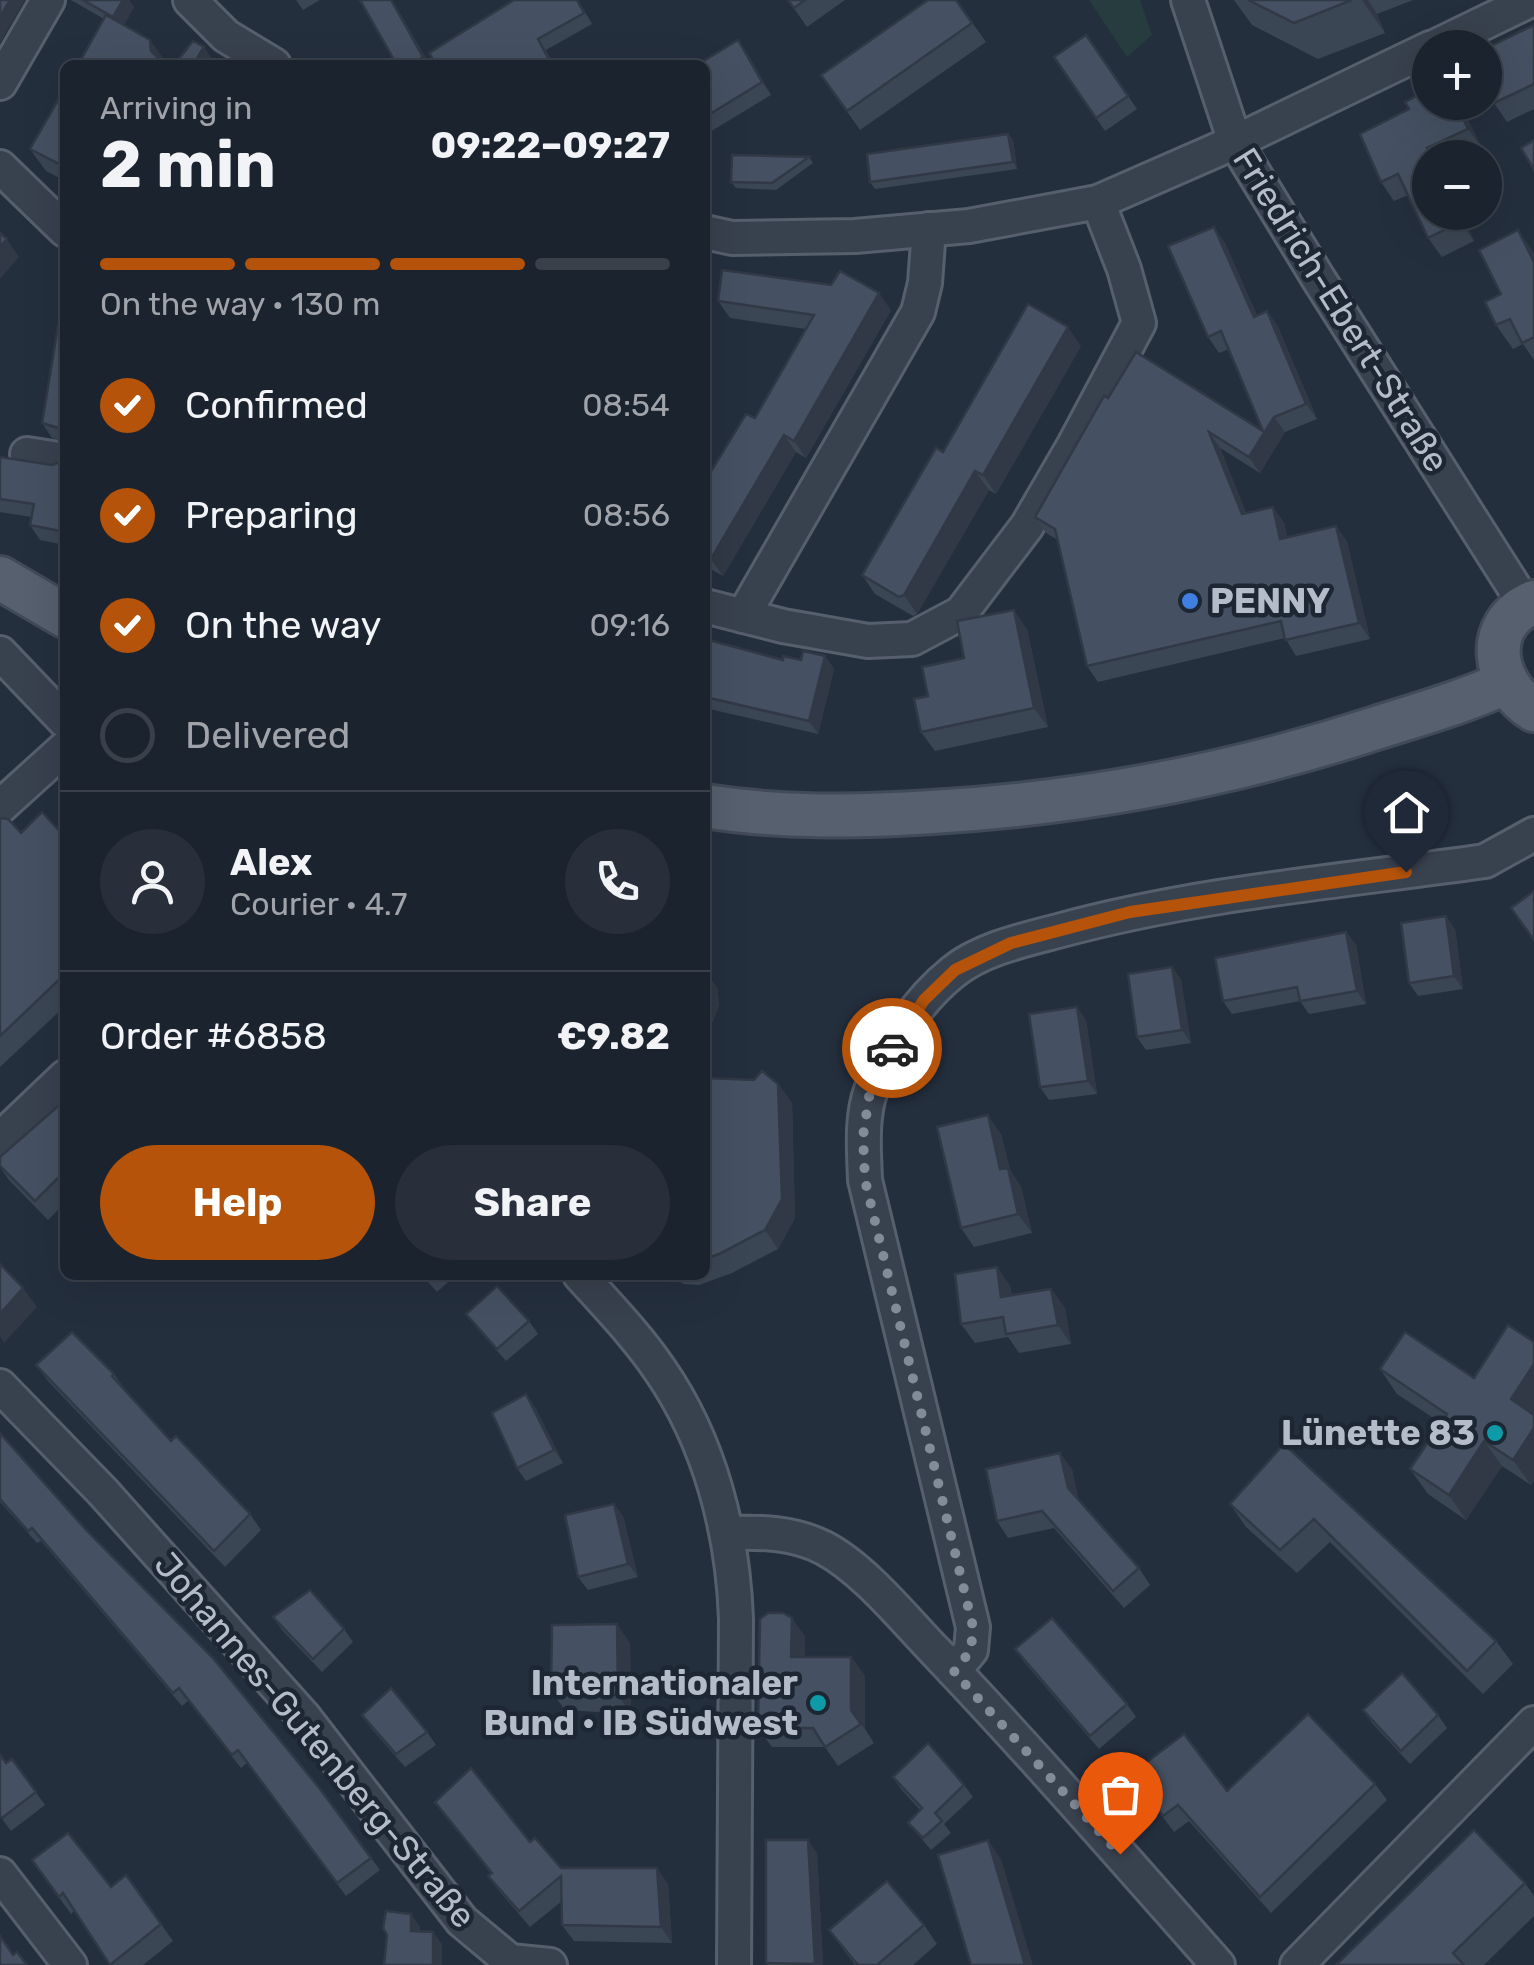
<!DOCTYPE html>
<meta charset="utf-8">
<style>
:root{--surface:#1b232e;--page:#282f3a;--text:#f1f3f6;--muted:#a0a4aa;--line:#39404a;--accent:#b45309}
body{margin:0;font-family:Rubik,sans-serif;background:var(--page);color:var(--text);height:100vh;display:flex;flex-direction:column;font-size:38px;white-space:nowrap}
*{box-sizing:border-box;margin:0}
p{font-size:32px;color:var(--muted)}
.icon{flex:none;width:55px;height:55px;fill:none;stroke:currentColor;stroke-width:2;stroke-linecap:round;stroke-linejoin:round}
.map{position:relative;flex:1;overflow:hidden}
.drawer{position:absolute;left:60px;top:60px;width:650px;height:1220px;display:flex;flex-direction:column;background:var(--surface);border-radius:15px;box-shadow:0 10px 40px #0002,0 0 0 2px var(--line)}
.drawer>*{flex:none}
.tools{position:absolute;left:1412px;top:30px;display:grid;gap:20px}
.tools a{display:grid;place-items:center;width:90px;height:90px;border-radius:50%;background:var(--surface);box-shadow:0 10px 40px #0002,0 0 0 2px var(--line);font-size:50px}
.pin{position:absolute;display:grid;place-items:center;width:85px;height:85px;color:#fff;margin:-102px -42px;border-radius:50% 50% 50% 0;rotate:-45deg;box-shadow:0 0 10px #0007}
.pin .icon{rotate:45deg}
.courier{position:absolute;display:grid;place-items:center;width:100px;height:100px;margin:-50px;border:8px solid #b45309;border-radius:50%;background:#fff;color:#222;box-shadow:0 2px 12px #0007}
.head em{font-style:normal;font-weight:700}
.head div{display:flex;flex-direction:column-reverse}
.head{display:flex;align-items:center;justify-content:space-between;height:170px;padding:0 40px}
h1{font-size:65px;font-weight:700;line-height:75px}
.bar{display:grid;grid-template-columns:repeat(4,1fr);gap:15px 10px;align-content:center;height:120px;padding:0 40px}
.bar i{height:12px;border-radius:8px;background:var(--line)}
.bar .selected{background:var(--accent)}
.bar p{grid-column:span 4}
.line{display:flex;align-items:center;gap:25px;padding:0 40px;border-top:2px solid var(--line)}
.line div{flex:1}
.round{display:grid;place-items:center;flex:none;width:105px;height:105px;border-radius:52px;background:var(--page)}
ol{padding:0 40px;list-style:none}
li{display:flex;align-items:center;gap:30px;height:110px}
li p{margin-inline-start:auto}
li .icon{padding:10px;border-radius:50%;background:var(--accent);color:#fff;stroke-width:4}
li:last-child{color:var(--muted)}
li i{width:55px;height:55px;border:5px solid var(--line);border-radius:50%}
.cta{display:flex;gap:20px;margin-top:auto;padding:20px 40px}
.cta a{flex:1;height:115px;border-radius:60px;background:var(--accent);color:#fff;font-size:40px;font-weight:700;line-height:115px;text-align:center}
.cta a+a{background:var(--page);color:var(--text)}
.map>svg:first-child{display:block}
.green{fill:#263c3f}
.lines{fill:none;stroke-linecap:round;stroke-linejoin:round}
.minor-casing{stroke:#565f6c;stroke-width:38}
.major-casing{stroke:#414a57;stroke-width:48}
.minor{stroke:#38414e;stroke-width:32}
.major{stroke:#56606e;stroke-width:42}
.wall{fill:#3b4654}
.shaded-wall{fill:#303945}
.building{fill:#455162;stroke:#303945;stroke-width:2.5}
.done{stroke:#828b98;stroke-width:10;stroke-dasharray:0 18}
.route{stroke:#b45309;stroke-width:12}
.shop-dot{fill:#3f7fe0;stroke:#1d2633;stroke-width:4}
.culture-dot{fill:#0f9aa8;stroke:#1d2633;stroke-width:4}
.labels{text-anchor:middle;dominant-baseline:central;stroke-width:9;stroke-linejoin:round;paint-order:stroke}
.street-label{font-size:35px;fill:#b4bcc9;stroke:#1d2633}
.poi-label{font-size:35px;font-weight:bold;fill:#b4bcc9;stroke:#1d2633;text-anchor:end}
</style>
<div class="map">
<svg width="1534" height="1965" viewBox="0 0 1534 1965">
<rect width="100%" height="100%" fill="#242f3e"/>
<path class="green" d="M1089 0H1140L1152 35 1127 57Z"/>
<g class="lines">
<defs>
<g id="minor">
<path d="M190 0 226 36 274 65"/>
<path d="M1188 0 1235 142 1318 278 1526 606"/>
<path d="M1432 48 1531 0"/>
<path d="M0 83 48 0"/>
<path d="M0 167 65 230"/>
<path d="M705 232 732 238 855 236 969 226 1098 202 1235 142 1430 48"/>
<path d="M27 454 65 460"/>
<path d="M705 606 783 626 868 641 912 639 961 613 1027 526 1074 445 1139 323 1124 269 1098 202"/>
<path d="M743 616 918 312 925 283 929 229"/>
<path d="M0 653 65 721"/>
<path d="M0 807 65 748"/>
<path d="M0 1139 65 1077"/>
<path d="M580 1275C607 1305 637 1336 660 1370 710 1442 733 1533 736 1619L734 1965"/>
<path d="M0 1386 103 1492 304 1717 462 1921 510 1961"/>
<path d="M727 1533C760 1532 793 1532 824 1548 864 1569 904 1619 936 1652 1033 1754 1125 1860 1218 1965"/>
<path d="M954 1671 971 1650 973 1627 865 1180C864 1151 861 1117 871 1090 886 1047 918 1000 953 972 981 949 1024 940 1058 931 1197 893 1343 881 1485 861L1534 834"/>
<path d="M0 1874 70 1965"/>
<path d="M507 1965 510 1961 550 1965"/>
<path d="M1297 1965 1534 1723"/>
</g>
<g id="major">
<path d="M0 578 65 616"/>
<path d="M1534 602C1481 624 1493 685 1534 710"/>
<path d="M705 806C780 818 856 817 932 812 1083 803 1232 775 1376 728 1420 714 1463 702 1505 683"/>
</g>
</defs>
<use href="#minor" class="minor-casing"/>
<use href="#major" class="major-casing"/>
<use href="#minor" class="minor"/>
<use href="#major" class="major"/>
</g>
<g class="wall">
<path d="M71 0H129L134 7 124 25 164 60H178L204 47 216 65H78L104 19Z"/>
<path d="M296 0H320L303 10Z"/>
<path d="M392 0 430 65H397Z"/>
<path d="M578 0 592 24 546 50 554 65H436Z"/>
<path d="M788 0H845L807 27Z"/>
<path d="M956 0 986 42 860 130 821 75Z"/>
<path d="M1234 0H1413L1377 14 1385 33 1318 59 1252 25Z"/>
<path d="M1534 25V109L1507 122 1494 103Z"/>
<path d="M1086 35 1137 109 1105 131 1054 57Z"/>
<path d="M747 53 771 95 705 135V65Z"/>
<path d="M65 88V181L46 171 30 149Z"/>
<path d="M1459 102 1482 148 1461 158H1430V212H1461L1474 241 1442 257 1428 238 1408 195 1394 201 1381 182Z"/>
<path d="M1008 134 1013 140 1017 169 875 189 870 182Z"/>
<path d="M809 157 813 163 776 190 736 188 731 182Z"/>
<path d="M1225 243 1257 316 1267 311 1278 327 1317 419 1285 432 1260 473 1220 448 1246 513 1273 507 1284 523 1287 537 1336 526 1347 542 1370 639 1296 656 1285 638 1098 682 1087 666 1058 540 1046 533 1035 517 1108 398 1263 431 1229 349 1219 353 1208 337Z"/>
<path d="M1534 253V360L1523 344 1513 349 1496 325Z"/>
<path d="M65 295V441L52 438 42 423Z"/>
<path d="M718 301 891 310 806 458 796 452 723 576 705 566V481L755 418 806 329 730 318Z"/>
<path d="M1081 346 996 494 989 490 917 614 913 616 875 594 862 575 943 452Z"/>
<path d="M0 457 52 465 65 460V545L40 540 30 525 31 517 0 512Z"/>
<path d="M1027 629 1048 727 935 751 921 732 928 696 964 658Z"/>
<path d="M705 639 783 660H801L825 656 834 669 818 734 705 708Z"/>
<path d="M0 818 21 833 65 837V1006L0 1067Z"/>
<path d="M1455 929 1463 989 1418 996 1409 983Z"/>
<path d="M1346 932 1356 945 1366 1004 1309 1014 1300 1001 1232 1014 1223 1001Z"/>
<path d="M1172 967 1181 980 1191 1043 1146 1050 1137 1037Z"/>
<path d="M705 971 717 988 719 1005 713 1021 705 1027Z"/>
<path d="M1086 1020 1097 1094 1049 1100 1040 1087Z"/>
<path d="M778 1084 792 1103 795 1218 778 1249 732 1273 699 1285 684 1284 668 1275H705V1099Z"/>
<path d="M65 1100V1203L48 1220 9 1180 0 1167V1157Z"/>
<path d="M1001 1134 1010 1170 1021 1187 1032 1233 974 1247 961 1228Z"/>
<path d="M997 1267 1010 1286 1012 1296 1051 1289 1065 1308 1071 1344 1019 1353 1008 1337 975 1343 961 1324Z"/>
<path d="M422 1275H456L437 1292Z"/>
<path d="M466 1314 529 1321 538 1334 506 1361 475 1326Z"/>
<path d="M1534 1342V1480L1531 1485 1502 1466 1466 1520 1428 1494 1410 1469 1441 1423 1397 1394 1380 1369 1474 1378Z"/>
<path d="M36 1365 114 1374 126 1391 171 1441 250 1514 261 1530 225 1567 48 1381Z"/>
<path d="M535 1407 563 1463 526 1481 517 1468Z"/>
<path d="M0 1433 320 1789 380 1870 346 1896 247 1763 241 1768 188 1701 182 1706 41 1541 37 1543 0 1502Z"/>
<path d="M1284 1444 1496 1641 1513 1664 1483 1694 1330 1542 1297 1573 1246 1527 1230 1504Z"/>
<path d="M1072 1469 1078 1500 1139 1568 1150 1585 1124 1608 1054 1528 1008 1538 997 1521Z"/>
<path d="M623 1516 638 1577 588 1590 578 1577Z"/>
<path d="M273 1617 344 1629 353 1642 322 1672 282 1630Z"/>
<path d="M792 1618 805 1637V1657H851L865 1676V1729L874 1743 838 1766 825 1747H772L758 1728Z"/>
<path d="M630 1643 631 1714 565 1710 551 1691Z"/>
<path d="M1015 1649 1127 1704 1136 1717 1099 1749 1024 1662Z"/>
<path d="M1363 1710 1438 1715 1447 1728 1410 1764 1372 1723Z"/>
<path d="M362 1715 427 1732 436 1745 405 1767 371 1728Z"/>
<path d="M12 1759 45 1805 11 1831 0 1816 6 1763Z"/>
<path d="M1131 1774 1227 1791 1375 1784 1387 1800 1271 1913 1189 1821 1174 1832Z"/>
<path d="M893 1777 964 1785 973 1797 944 1824 951 1833 931 1850 908 1823 920 1810 901 1789Z"/>
<path d="M435 1802 530 1842 561 1868 668 1884 672 1943 574 1941 562 1925V1901L530 1927 500 1892 488 1876 491 1874Z"/>
<path d="M817 1853 823 1965H768L766 1963Z"/>
<path d="M32 1860 111 1887 126 1875 173 1941 143 1965H110L74 1911 71 1914Z"/>
<path d="M1525 1883 1534 1896V1916L1484 1965H1336Z"/>
<path d="M924 1925 937 1944 913 1965H855L829 1930Z"/>
</g>
<g class="shaded-wall">
<path d="M10 0H25L0 43V17Z"/>
<path d="M123 0H129L134 7 122 29 113 17Z"/>
<path d="M391 0H392L430 65 423 57Z"/>
<path d="M1362 0H1368L1377 14 1385 33Z"/>
<path d="M150 40 166 62V65L151 51Z"/>
<path d="M738 40 747 53 771 95 762 82Z"/>
<path d="M204 47 216 65H193Z"/>
<path d="M1455 102H1459L1482 148 1468 129Z"/>
<path d="M1008 134 1013 140 1017 169 1013 162Z"/>
<path d="M1456 212H1461L1474 241 1460 222Z"/>
<path d="M1214 227 1225 243 1265 333 1254 317Z"/>
<path d="M1518 230 1534 253V262Z"/>
<path d="M7 239 19 257 0 279V247Z"/>
<path d="M879 293 891 310 806 458 794 441Z"/>
<path d="M1267 311 1278 327 1317 419 1306 404Z"/>
<path d="M1068 327 1081 346 996 494 983 475Z"/>
<path d="M1274 417 1285 432 1260 473 1249 457Z"/>
<path d="M1209 432 1220 448 1253 530 1242 514Z"/>
<path d="M784 435 796 452 723 576 711 559Z"/>
<path d="M975 471 989 490 917 614 904 595Z"/>
<path d="M1273 507 1284 523 1292 555 1280 539Z"/>
<path d="M1336 526 1347 542 1370 639 1359 623Z"/>
<path d="M1014 610 1027 629 1048 727 1034 708Z"/>
<path d="M825 656 834 669 818 734 809 721Z"/>
<path d="M1446 916 1455 929 1463 989 1454 976Z"/>
<path d="M1346 932 1356 945 1366 1004 1357 991Z"/>
<path d="M1172 967 1181 980 1191 1043 1182 1030Z"/>
<path d="M708 975 717 988 719 1005 713 1021 705 1010Z"/>
<path d="M1077 1007 1086 1020 1097 1094 1088 1081Z"/>
<path d="M778 1084 792 1103 795 1218 778 1249 765 1230Z"/>
<path d="M988 1115 1001 1134 1010 1171 1021 1187 1032 1233 1018 1214 1000 1169Z"/>
<path d="M997 1267 1010 1286 1015 1316 1001 1297Z"/>
<path d="M23 1288 37 1307 4 1343 0 1336V1314Z"/>
<path d="M1051 1289 1065 1308 1071 1344 1058 1325Z"/>
<path d="M1534 1364V1416L1511 1399Z"/>
<path d="M526 1394 535 1407 563 1463 554 1450Z"/>
<path d="M1534 1428V1480L1531 1485 1513 1460Z"/>
<path d="M1484 1441 1502 1466 1466 1520 1449 1495Z"/>
<path d="M1060 1453 1072 1469 1080 1504 1068 1488Z"/>
<path d="M614 1504 623 1516 638 1577 628 1564Z"/>
<path d="M792 1618 805 1637V1676L791 1657Z"/>
<path d="M617 1624 630 1643 631 1714 618 1695Z"/>
<path d="M851 1657 865 1676V1729L851 1710Z"/>
<path d="M808 1840 817 1853 823 1965 815 1964Z"/>
<path d="M988 1840 1001 1859 1033 1965H1025Z"/>
<path d="M657 1868 668 1884 672 1943 661 1927Z"/>
<path d="M411 1914 420 1927V1944L411 1931Z"/>
<path d="M433 1932 442 1944V1965H433Z"/>
</g>
<g class="building">
<path d="M0 0H10L0 17Z"/>
<path d="M83 0H123L113 17Z"/>
<path d="M360 0H391L423 57 409 65H397Z"/>
<path d="M514 0H577L584 13 538 39 552 65H503L501 61 494 65H436L429 53Z"/>
<path d="M788 0H805L794 8Z"/>
<path d="M928 0H956L972 23 847 111 821 75Z"/>
<path d="M1248 0H1352L1294 23Z"/>
<path d="M106 15 150 40 151 51 160 60H178L193 41 204 47 193 65H78Z"/>
<path d="M1534 25V84L1494 103 1485 87V49Z"/>
<path d="M1086 35 1128 96 1096 118 1054 57Z"/>
<path d="M738 40 762 82 705 117V65H697Z"/>
<path d="M65 88V167L30 149Z"/>
<path d="M1430 89V102H1455L1468 129 1427 148 1431 158 1430 212H1456L1460 222 1428 238 1398 174 1381 182 1360 134 1409 109 1405 102Z"/>
<path d="M1008 134 1013 162 870 182 867 154Z"/>
<path d="M1534 140V170L1521 148Z"/>
<path d="M732 155 809 157 772 183 731 182Z"/>
<path d="M1214 227 1254 317 1267 311 1306 404 1274 417 1249 457 1209 432 1242 514 1273 507 1280 539 1336 526 1359 623 1285 640 1281 621 1087 666 1055 529 1035 517 1104 396 1108 398 1136 352 1263 431 1221 331 1208 337 1168 246Z"/>
<path d="M1518 230 1534 262V337L1522 343 1510 319 1496 325 1485 302 1501 294 1479 250Z"/>
<path d="M0 233 7 239 0 247Z"/>
<path d="M722 270 831 285 840 271 879 293 794 441 784 435 711 559 705 556V481L746 414 755 418 814 315 718 301Z"/>
<path d="M65 295V327L59 326Z"/>
<path d="M1028 304 1068 327 983 475 975 471 904 595 899 597 862 575 936 448 943 452Z"/>
<path d="M58 326 65 327V430L42 423Z"/>
<path d="M0 457 52 465 65 460V532L30 525 34 504 0 499Z"/>
<path d="M1014 610 1034 708 921 732 914 699 928 696 922 667 964 658 957 621Z"/>
<path d="M705 639 783 660V656L801 660 803 651 825 656 809 721 705 697Z"/>
<path d="M42 812 65 837V974L0 1036V818L8 819 21 833Z"/>
<path d="M1534 891V940L1511 908Z"/>
<path d="M1446 916 1454 976 1409 983 1401 923Z"/>
<path d="M1346 932 1357 991 1300 1001 1297 987 1223 1001 1215 958Z"/>
<path d="M1172 967 1182 1030 1137 1037 1128 974Z"/>
<path d="M705 971 708 975 710 992 705 1004Z"/>
<path d="M1077 1007 1088 1081 1040 1087 1029 1014Z"/>
<path d="M762 1071 778 1084 782 1199 765 1230 719 1254 705 1259 706 1078 754 1080Z"/>
<path d="M65 1100V1171L35 1201 0 1166V1157Z"/>
<path d="M988 1115 1000 1169 1008 1168 1018 1214 961 1228 937 1127Z"/>
<path d="M0 1264 23 1288 0 1314Z"/>
<path d="M997 1267 1001 1297 1051 1289 1058 1325 1006 1334 1003 1317 961 1324 955 1274Z"/>
<path d="M497 1286 529 1321 497 1349 466 1314Z"/>
<path d="M1508 1325 1534 1342V1364L1511 1399 1534 1415V1428L1513 1460 1484 1441 1449 1495 1410 1469 1447 1414 1380 1369 1405 1332 1474 1378Z"/>
<path d="M72 1332 114 1374 112 1376 171 1441 176 1436 250 1514 214 1551 36 1365Z"/>
<path d="M526 1394 554 1450 517 1468 492 1413Z"/>
<path d="M0 1433 87 1531 212 1657 320 1789 371 1858 337 1883 238 1750 232 1755 179 1688 173 1693 32 1528 28 1531 0 1499Z"/>
<path d="M1284 1444 1496 1641 1467 1671 1314 1519 1280 1550 1230 1504Z"/>
<path d="M1060 1453 1068 1488 1139 1568 1113 1591 1042 1511 997 1521 986 1469Z"/>
<path d="M614 1504 628 1564 578 1577 565 1515Z"/>
<path d="M310 1590 344 1629 313 1659 273 1617Z"/>
<path d="M768 1613H783L792 1618 791 1657H851V1710L861 1724 825 1747 813 1728H758L760 1619Z"/>
<path d="M1052 1618 1127 1704 1090 1736 1015 1649Z"/>
<path d="M617 1624 618 1695 551 1691 552 1625Z"/>
<path d="M1402 1673 1438 1715 1401 1751 1363 1710Z"/>
<path d="M391 1688 427 1732 396 1754 362 1715Z"/>
<path d="M1308 1714 1375 1784 1260 1897 1178 1805 1163 1816 1131 1774 1184 1734 1227 1791Z"/>
<path d="M928 1743 964 1785 935 1813 942 1821 923 1838 908 1823 922 1808 893 1777Z"/>
<path d="M0 1755 6 1763 12 1759 36 1792 2 1818 0 1816Z"/>
<path d="M471 1768 530 1842 535 1838 561 1868H657L661 1927 562 1925 561 1876 519 1911 488 1876 492 1873 435 1802Z"/>
<path d="M1474 1830 1525 1883 1453 1953 1464 1965H1336Z"/>
<path d="M68 1833 111 1887 126 1875 161 1924 110 1965 63 1893 59 1897 32 1860Z"/>
<path d="M766 1840H808L815 1964 766 1963Z"/>
<path d="M988 1840 1025 1965H971L938 1855Z"/>
<path d="M887 1881 924 1925 877 1965H858L829 1930Z"/>
<path d="M386 1911 411 1914V1931L433 1932V1965H384L387 1935 383 1928Z"/>
<path d="M0 1936 13 1955 17 1952 27 1965H0Z"/>
</g>
<g class="lines">
<path class="done" d="M892 1048 870 1091 863 1136 865 1180 973 1627 971 1650 954 1672 1120 1854"/>
<path class="route" d="M892 1048 924 1000 955 970 1011 943 1130 912 1406 872"/>
</g>
<circle class="shop-dot" cx="1190" cy="601" r="10"/>
<g class="culture-dot">
<circle cx="1495" cy="1433" r="10"/>
<circle cx="818" cy="1703" r="10"/>
</g>
<g class="labels">
<g class="street-label">
<text transform="translate(1341 310) rotate(58)">Friedrich-Ebert-Straße</text>
<text transform="translate(315 1740) rotate(50)">Johannes-Gutenberg-Straße</text>
</g>
<g class="poi-label">
<text x="1210" y="601" text-anchor="start">PENNY</text>
<text x="1475" y="1433">Lünette 83</text>
<text x="798" y="1683">Internationaler<tspan x="798" dy="40">Bund · IB Südwest</tspan></text>
</g>
</g>
</svg>
<div class="tools">
<a>+</a>
<a>−</a>
</div>
<div class="pin" style="left:1120px;top:1854px;background:#ea580c"><svg class="icon" aria-label="bag" viewBox="0 0 24 24"><path d="M5 8h14l-1 12H6zM9 8a3 3 0 0 1 6 0"/></svg></div>
<div class="pin" style="left:1406px;top:872px;background:#1f2937"><svg class="icon" aria-label="home" viewBox="0 0 24 24"><path d="M3 11l9-7 9 7M6 9v11h12V9"/></svg></div>
<div class="courier" style="left:892px;top:1048px"><svg class="icon" aria-label="car" viewBox="0 0 24 24"><path d="M5 17H2v-5l4-1 3-4h7l3 4 3 1v5h-3M9 17h6M6 11h13"/><circle cx="7" cy="17" r="2"/><circle cx="17" cy="17" r="2"/></svg></div>
<section class="drawer">
<div class="head"><div><h1>2 min</h1><p>Arriving in</p></div><em>09:22–09:27</em></div>
<div class="bar"><i class="selected"></i><i class="selected"></i><i class="selected"></i><i></i><p>On the way · 130 m</p></div>
<ol>
<li><svg class="icon" aria-label="check" viewBox="0 0 24 24"><path d="M5 12l5 5 9-10"/></svg>Confirmed<p>08:54</p></li>
<li><svg class="icon" aria-label="check" viewBox="0 0 24 24"><path d="M5 12l5 5 9-10"/></svg>Preparing<p>08:56</p></li>
<li><svg class="icon" aria-label="check" viewBox="0 0 24 24"><path d="M5 12l5 5 9-10"/></svg>On the way<p>09:16</p></li>
<li><i></i>Delivered</li>
</ol>
<div class="line" style="height:180px"><a class="round"><svg class="icon" aria-label="person" viewBox="0 0 24 24"><circle cx="12" cy="8" r="4"/><path d="M4 21q1-7 8-7t8 7"/></svg></a><div><b>Alex</b><p>Courier · 4.7</p></div><a class="round"><svg class="icon" aria-label="phone" viewBox="0 0 24 24"><path d="M5 4h4l2 5-3 2q2 4 5 5l2-3 5 2v4C11 20 4 13 5 4z"/></svg></a></div>
<div class="line" style="height:130px"><div>Order #6858</div><b>€9.82</b></div>
<div class="cta"><a>Help</a><a>Share</a></div>
</section>
</div>
